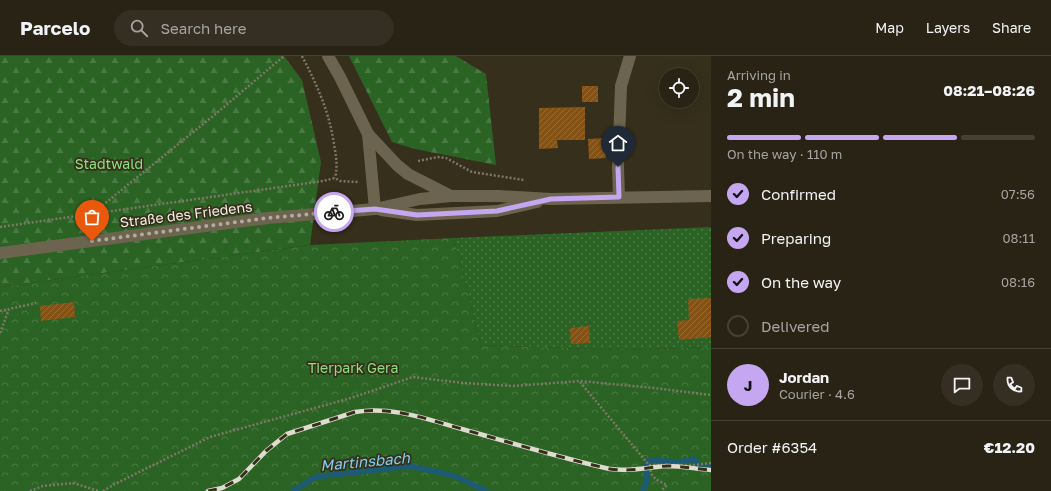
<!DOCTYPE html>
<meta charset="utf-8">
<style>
:root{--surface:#282314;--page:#342f22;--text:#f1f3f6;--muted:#a5a4a0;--line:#444034;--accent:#c5a7f1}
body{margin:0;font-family:"Golos Text",sans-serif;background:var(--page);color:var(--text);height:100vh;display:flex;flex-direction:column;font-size:15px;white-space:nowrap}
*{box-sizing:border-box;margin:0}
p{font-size:13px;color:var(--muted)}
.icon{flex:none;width:22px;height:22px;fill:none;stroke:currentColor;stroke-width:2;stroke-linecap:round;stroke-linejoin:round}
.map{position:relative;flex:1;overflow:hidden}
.sheet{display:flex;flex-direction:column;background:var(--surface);width:340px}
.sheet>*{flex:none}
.fabs{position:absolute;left:659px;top:12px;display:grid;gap:8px}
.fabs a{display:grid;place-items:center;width:40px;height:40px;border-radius:50%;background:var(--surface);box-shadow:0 4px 16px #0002,0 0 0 1px var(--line);font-size:20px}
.pin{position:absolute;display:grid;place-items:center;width:34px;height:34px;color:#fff;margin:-41px -17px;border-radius:50% 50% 50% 0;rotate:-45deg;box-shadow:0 0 4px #0007}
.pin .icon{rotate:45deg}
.courier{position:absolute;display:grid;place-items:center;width:40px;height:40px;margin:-20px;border:3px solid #c5a7f1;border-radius:50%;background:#fff;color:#222;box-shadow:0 1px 5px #0007}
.summary em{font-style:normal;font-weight:700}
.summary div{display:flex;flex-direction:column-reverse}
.summary{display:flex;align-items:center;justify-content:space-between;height:68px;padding:0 16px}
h1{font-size:26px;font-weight:700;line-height:30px}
.bar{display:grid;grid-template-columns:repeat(4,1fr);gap:6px 4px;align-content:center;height:48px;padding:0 16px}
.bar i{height:5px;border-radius:3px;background:var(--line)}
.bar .current{background:var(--accent)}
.bar p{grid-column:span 4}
.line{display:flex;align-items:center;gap:10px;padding:0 16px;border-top:1px solid var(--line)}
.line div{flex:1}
.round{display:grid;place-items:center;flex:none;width:42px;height:42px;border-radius:21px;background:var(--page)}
ol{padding:0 16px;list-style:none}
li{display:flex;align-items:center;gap:12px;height:44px}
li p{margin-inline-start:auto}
li .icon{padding:4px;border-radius:50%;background:var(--accent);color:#111;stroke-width:4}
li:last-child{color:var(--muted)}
li i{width:22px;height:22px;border:2px solid var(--line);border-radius:50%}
header{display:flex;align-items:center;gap:24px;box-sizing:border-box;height:56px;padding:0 20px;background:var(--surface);border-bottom:1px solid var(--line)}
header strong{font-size:19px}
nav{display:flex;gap:22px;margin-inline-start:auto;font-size:14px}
.search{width:280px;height:36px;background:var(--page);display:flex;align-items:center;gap:10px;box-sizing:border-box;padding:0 14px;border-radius:22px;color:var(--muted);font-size:15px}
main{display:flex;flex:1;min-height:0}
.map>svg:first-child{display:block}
.grass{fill:url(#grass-dots)}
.forest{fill:url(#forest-firs)}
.park{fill:url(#park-crowns)}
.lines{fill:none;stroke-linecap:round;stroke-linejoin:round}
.stream{stroke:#1d5b74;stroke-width:5.5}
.building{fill:url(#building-hatch)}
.path{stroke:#7e7867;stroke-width:2.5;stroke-dasharray:2 2;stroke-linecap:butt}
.street{stroke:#6c644e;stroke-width:12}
.secondary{stroke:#6c644e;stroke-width:12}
.rail-casing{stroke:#dfdbce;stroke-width:4.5}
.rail{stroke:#362f1b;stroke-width:3;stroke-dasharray:9;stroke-linecap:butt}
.done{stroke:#b2ac9e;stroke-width:4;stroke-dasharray:0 7.2}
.route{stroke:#c5a7f1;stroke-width:5}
.labels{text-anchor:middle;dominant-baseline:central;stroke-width:3.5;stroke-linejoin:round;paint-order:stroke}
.park-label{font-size:14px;fill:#8be081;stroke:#362f1b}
.street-label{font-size:14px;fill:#f4f0e4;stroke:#362f1b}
.water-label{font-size:15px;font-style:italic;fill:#81cff3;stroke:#362f1b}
</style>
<header>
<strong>Parcelo</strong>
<div class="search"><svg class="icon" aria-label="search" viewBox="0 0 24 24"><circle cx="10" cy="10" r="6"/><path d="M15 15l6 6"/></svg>Search here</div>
<nav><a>Map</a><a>Layers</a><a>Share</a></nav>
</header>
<main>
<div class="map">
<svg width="711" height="435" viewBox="0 0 711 435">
<defs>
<pattern id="grass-dots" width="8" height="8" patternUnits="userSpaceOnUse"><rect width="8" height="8" fill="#2b6324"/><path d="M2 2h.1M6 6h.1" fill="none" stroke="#4a7a44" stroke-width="1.8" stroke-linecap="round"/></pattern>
<pattern id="forest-firs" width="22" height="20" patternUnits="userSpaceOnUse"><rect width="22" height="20" fill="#2b6324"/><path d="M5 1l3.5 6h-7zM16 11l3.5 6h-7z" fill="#4a7a44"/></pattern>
<pattern id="park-crowns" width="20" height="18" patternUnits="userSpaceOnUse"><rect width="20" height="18" fill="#2b6324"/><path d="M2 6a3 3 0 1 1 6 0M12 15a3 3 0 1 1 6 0" fill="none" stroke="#4a7a44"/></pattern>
<pattern id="building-hatch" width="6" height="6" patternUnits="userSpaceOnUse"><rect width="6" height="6" fill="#845215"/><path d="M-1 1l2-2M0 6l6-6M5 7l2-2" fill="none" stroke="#966b37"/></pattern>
</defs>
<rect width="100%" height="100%" fill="#362f1b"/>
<path class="grass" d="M711 171V291L622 294 481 289 454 182Z"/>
<g class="forest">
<path d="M0 0H284L302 24 321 106 310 189 0 231Z"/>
<path d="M349 0H456L486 18 496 109 415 93 392 86Z"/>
</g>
<path class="park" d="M454 182 481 289 622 294 711 291V435H0V231L310 189Z"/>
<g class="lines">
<g class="stream">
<path d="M293 435 315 421 410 410 455 420 487 435"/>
<path d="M642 435C648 427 648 420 645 410L650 404 679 406 695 403 699 412 711 411"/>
</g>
</g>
<g class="building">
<rect x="582" y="30" width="16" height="16"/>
<path d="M585 51V84H557L558 92 539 93V52Z"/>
<path d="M605 82 606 102 589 103 588 83Z"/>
<path d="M711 242V281L679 284 677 265 689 264 688 243Z"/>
<path d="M74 246 75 261 41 265 40 250Z"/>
<path d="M589 270 590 287 571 288 570 272Z"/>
</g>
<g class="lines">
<g class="path">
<path d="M302 0C317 29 329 55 334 88 336 100 338 110 335 122"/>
<path d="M418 105 438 101 446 102 472 116 524 124"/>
<path d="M93 157 218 56 284 0"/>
<path d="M0 171 323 125 335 122 340 125 358 126"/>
<path d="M0 255 9 253"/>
<path d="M0 277 9 253 36 247"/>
<path d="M580 326 649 409H694L711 407"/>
<path d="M651 410C648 421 659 425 667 429L661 435"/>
<path d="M30 435 43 430 73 427 99 435"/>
<path d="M103 435 115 428 210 381 351 342 413 321 463 327 513 330 580 325 654 332 711 339"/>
</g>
<path class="street" d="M619 141 618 111 621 30 630 0"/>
<g class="secondary">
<path d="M328 0 340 21 368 78 375 153"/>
<path d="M368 78 397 109 408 118 451 140"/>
<path d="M381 154 417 159 497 155 537 146"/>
<path d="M0 197 268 162 375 153 420 143 451 140H498L551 143 711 140"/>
</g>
<defs>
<path id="rail" d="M208 435 222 432 239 423 266 395 287 378 355 356C393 350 426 363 462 373 512 387 561 402 610 413 632 416 647 411 667 410 682 410 696 413 711 414"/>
</defs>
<use href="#rail" class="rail-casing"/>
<use href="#rail" class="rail"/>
</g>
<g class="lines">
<path class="done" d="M92 185 268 162 334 156"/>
<path class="route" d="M334 156 375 153 417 159 497 155 551 143 619 141 618 111"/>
</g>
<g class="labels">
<g class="park-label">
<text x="109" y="107">Stadtwald</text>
<text x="353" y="311">Tierpark Gera</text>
</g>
<g class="street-label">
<text transform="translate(186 158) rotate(-7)">Straße des Friedens</text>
</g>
<g class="water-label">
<text transform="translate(365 405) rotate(-5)">Martinsbach</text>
</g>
</g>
</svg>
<div class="fabs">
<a><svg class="icon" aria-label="locate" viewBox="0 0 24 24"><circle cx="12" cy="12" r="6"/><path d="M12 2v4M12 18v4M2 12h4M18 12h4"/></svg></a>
</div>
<div class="pin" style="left:92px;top:185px;background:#ea580c"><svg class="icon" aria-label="bag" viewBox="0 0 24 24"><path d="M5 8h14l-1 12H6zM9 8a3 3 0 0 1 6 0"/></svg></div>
<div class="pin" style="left:618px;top:111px;background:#1f2937"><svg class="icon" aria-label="home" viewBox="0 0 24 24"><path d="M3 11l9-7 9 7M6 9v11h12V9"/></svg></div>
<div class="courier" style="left:334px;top:156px"><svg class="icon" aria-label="bike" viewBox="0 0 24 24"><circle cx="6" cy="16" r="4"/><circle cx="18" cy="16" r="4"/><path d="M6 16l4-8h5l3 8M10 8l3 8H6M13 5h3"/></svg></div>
</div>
<section class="sheet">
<div class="summary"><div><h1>2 min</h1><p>Arriving in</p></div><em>08:21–08:26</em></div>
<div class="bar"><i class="current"></i><i class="current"></i><i class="current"></i><i></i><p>On the way · 110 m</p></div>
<ol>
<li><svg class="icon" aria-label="check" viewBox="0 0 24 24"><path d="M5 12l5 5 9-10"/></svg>Confirmed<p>07:56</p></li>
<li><svg class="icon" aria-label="check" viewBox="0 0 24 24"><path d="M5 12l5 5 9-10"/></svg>Preparing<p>08:11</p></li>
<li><svg class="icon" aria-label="check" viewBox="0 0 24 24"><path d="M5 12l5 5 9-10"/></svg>On the way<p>08:16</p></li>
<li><i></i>Delivered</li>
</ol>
<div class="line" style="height:72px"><b class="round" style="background:var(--accent);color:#111">J</b><div><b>Jordan</b><p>Courier · 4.6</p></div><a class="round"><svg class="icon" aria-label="chat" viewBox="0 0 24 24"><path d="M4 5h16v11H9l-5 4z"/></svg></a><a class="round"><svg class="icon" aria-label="phone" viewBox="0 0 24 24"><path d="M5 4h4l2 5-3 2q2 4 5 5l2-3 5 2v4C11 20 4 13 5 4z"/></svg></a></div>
<div class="line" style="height:52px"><div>Order #6354</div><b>€12.20</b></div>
</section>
</main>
